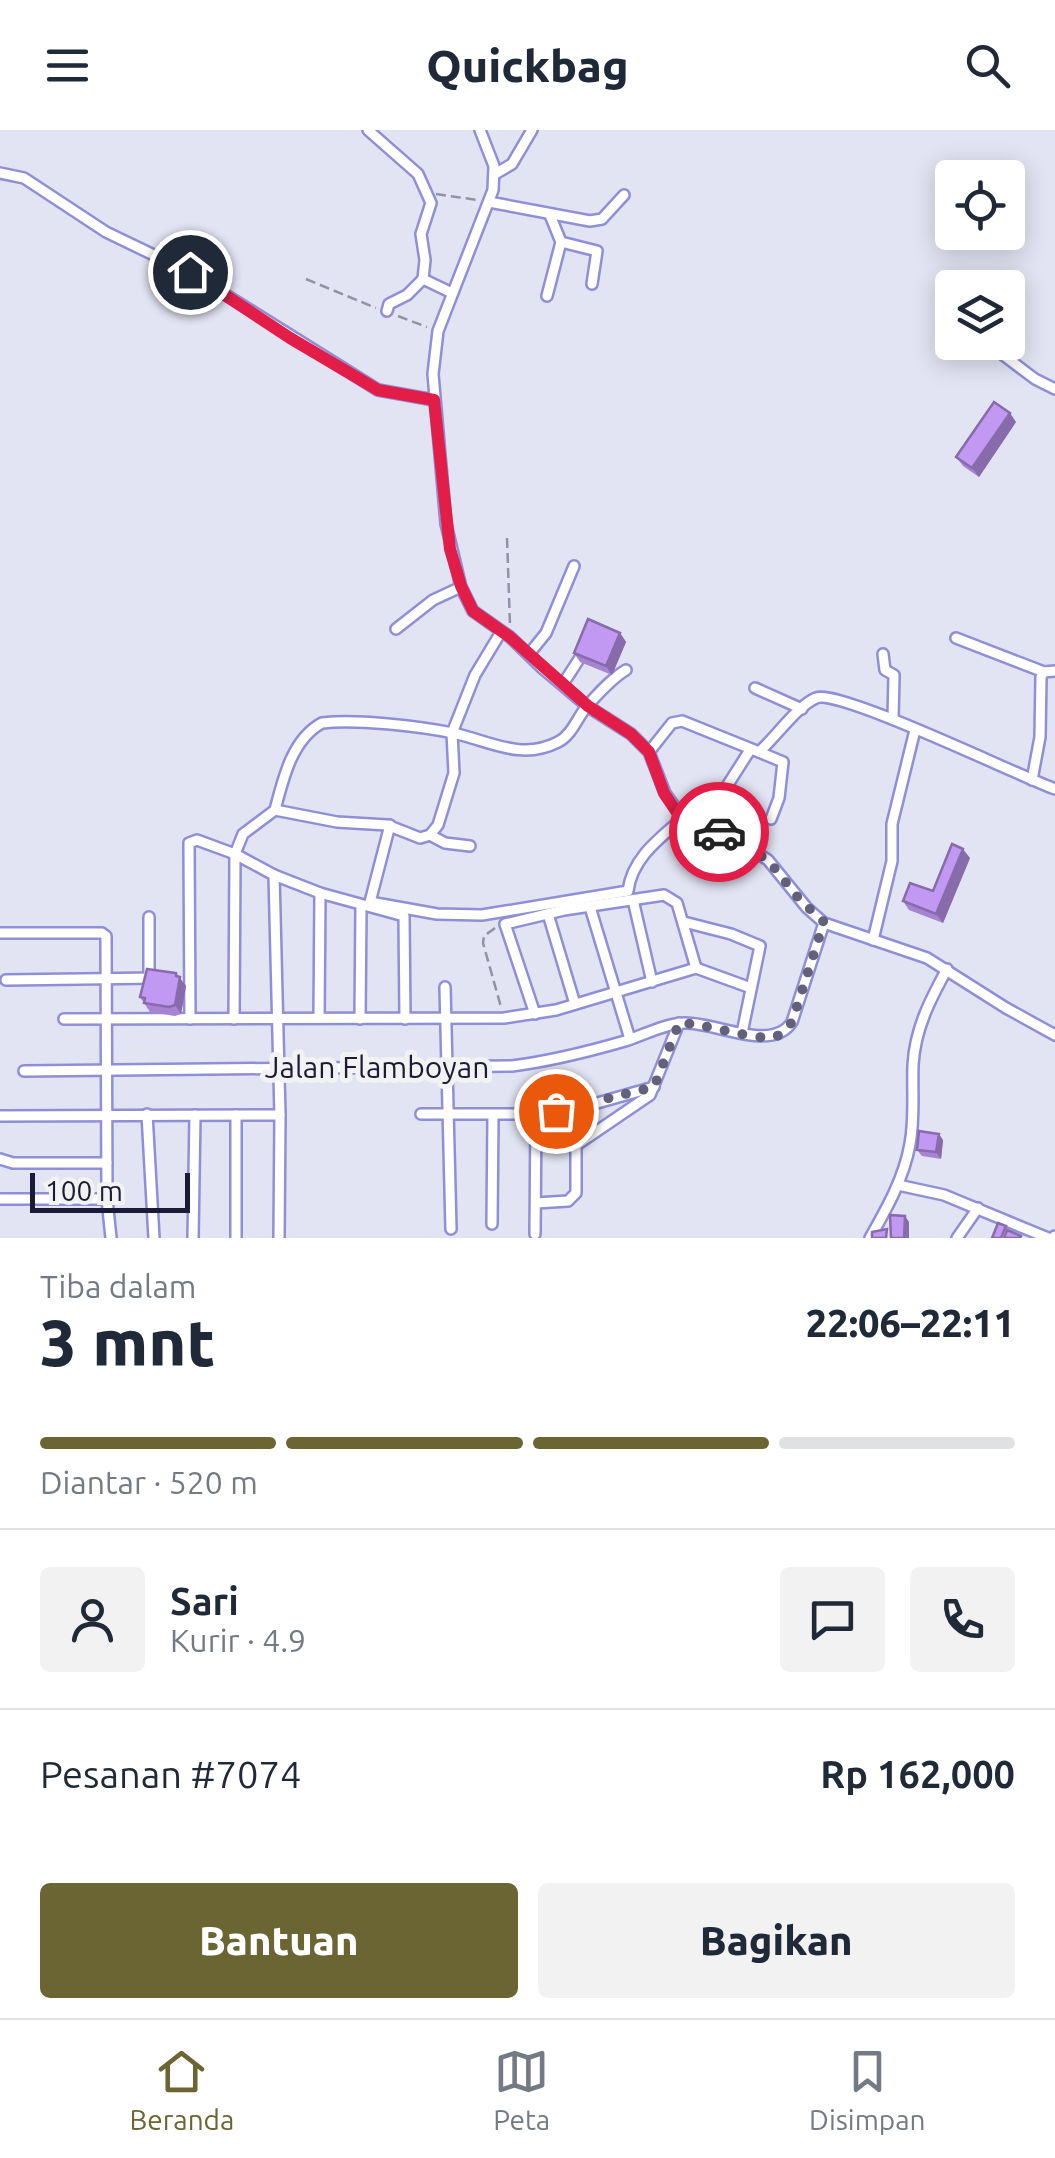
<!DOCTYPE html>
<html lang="id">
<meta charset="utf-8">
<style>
:root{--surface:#fff;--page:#f2f2f3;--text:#1f2937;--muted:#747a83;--line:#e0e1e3;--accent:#6a6532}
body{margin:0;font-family:Ubuntu,sans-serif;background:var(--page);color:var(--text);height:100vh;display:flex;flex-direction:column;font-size:38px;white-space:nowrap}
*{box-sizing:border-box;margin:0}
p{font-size:32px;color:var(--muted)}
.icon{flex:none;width:55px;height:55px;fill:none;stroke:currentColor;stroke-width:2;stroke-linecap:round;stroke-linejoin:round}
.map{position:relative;height:1108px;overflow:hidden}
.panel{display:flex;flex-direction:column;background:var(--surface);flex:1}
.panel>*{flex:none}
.fabs{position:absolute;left:935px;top:30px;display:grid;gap:20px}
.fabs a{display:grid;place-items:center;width:90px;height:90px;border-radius:10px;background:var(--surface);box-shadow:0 5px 25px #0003;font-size:50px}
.scale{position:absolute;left:30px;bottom:25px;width:160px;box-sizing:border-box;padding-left:10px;border:5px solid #1c1b37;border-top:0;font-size:28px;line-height:35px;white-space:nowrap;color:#1c1b37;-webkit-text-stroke:8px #f2f2f2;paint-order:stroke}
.pin{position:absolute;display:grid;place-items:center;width:85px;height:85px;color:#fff;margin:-42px;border:5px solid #fff;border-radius:50%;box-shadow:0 2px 10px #0007}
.courier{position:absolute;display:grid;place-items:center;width:100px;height:100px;margin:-50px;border:8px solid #e11d48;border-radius:50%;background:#fff;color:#222;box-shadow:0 2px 12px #0007}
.headline em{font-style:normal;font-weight:800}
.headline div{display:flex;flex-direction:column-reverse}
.headline{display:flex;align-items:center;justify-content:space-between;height:170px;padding:0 40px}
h1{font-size:65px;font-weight:800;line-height:75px}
.bar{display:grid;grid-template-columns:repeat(4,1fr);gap:15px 10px;align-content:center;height:120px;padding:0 40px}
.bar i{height:12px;border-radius:8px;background:var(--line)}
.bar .active{background:var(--accent)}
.bar p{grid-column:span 4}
.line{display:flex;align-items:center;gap:25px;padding:0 40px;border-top:2px solid var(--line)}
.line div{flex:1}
.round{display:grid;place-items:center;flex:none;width:105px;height:105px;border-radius:10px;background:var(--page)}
.action{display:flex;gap:20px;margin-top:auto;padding:20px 40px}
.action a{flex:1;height:115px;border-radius:10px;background:var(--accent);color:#fff;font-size:40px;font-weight:800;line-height:115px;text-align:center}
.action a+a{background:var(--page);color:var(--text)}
header{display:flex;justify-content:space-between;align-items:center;height:130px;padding:0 40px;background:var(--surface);font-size:45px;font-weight:800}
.menu{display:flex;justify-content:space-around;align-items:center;height:140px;border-top:2px solid var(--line);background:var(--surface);font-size:28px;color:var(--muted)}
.menu a{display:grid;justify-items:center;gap:5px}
.menu .active{color:var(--accent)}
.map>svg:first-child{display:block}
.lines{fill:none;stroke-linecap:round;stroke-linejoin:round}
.minor-casing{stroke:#908fd6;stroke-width:14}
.tertiary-casing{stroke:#908fd6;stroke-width:16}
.path{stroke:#9292a6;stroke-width:2.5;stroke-dasharray:10 5;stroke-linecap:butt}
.minor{stroke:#fff;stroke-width:9}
.tertiary{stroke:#fff;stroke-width:11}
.wall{fill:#a684d1}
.shaded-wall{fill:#876baa}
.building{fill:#c199f3;stroke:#876baa;stroke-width:2.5}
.done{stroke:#626179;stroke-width:10;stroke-dasharray:0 18}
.route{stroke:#e11d48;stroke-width:12}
.labels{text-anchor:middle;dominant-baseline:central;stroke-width:10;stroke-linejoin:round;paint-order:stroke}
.street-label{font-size:30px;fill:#1c1b37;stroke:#f2f2f2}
</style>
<header><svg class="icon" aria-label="menu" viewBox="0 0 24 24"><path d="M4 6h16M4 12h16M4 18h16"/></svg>Quickbag<svg class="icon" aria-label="search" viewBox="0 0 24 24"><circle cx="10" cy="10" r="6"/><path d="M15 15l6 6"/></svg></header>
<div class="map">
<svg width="1055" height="1108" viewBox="0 0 1055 1108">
<rect width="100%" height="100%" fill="#e3e4f3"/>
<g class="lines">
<defs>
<g id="minor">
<path d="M368 0 418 44 431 73 421 104 425 130 423 149"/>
<path d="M480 0 494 36 493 60 438 201 433 244 446 394 461 457 473 481 510 507 542 538 587 576 631 604 649 622 665 663 683 688 738 711 768 730 807 778 824 793 927 828 1006 878 1055 905"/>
<path d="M0 43 24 48 106 102 189 142 378 260 434 270"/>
<path d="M495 44 512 34 532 0"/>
<path d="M489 72 590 91 602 89 624 65"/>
<path d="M561 112 597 121 592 154"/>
<path d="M987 158 988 153"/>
<path d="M547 166 561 112 550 85"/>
<path d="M387 181 389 174 407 165 423 149 452 163"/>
<path d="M986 212 1035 249 1055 259"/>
<path d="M396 499 433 470 461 457"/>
<path d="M956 508 1044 542"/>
<path d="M529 524 546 503 574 436"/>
<path d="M883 524 885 540 894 545 893 589"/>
<path d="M563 554 583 523"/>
<path d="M755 558 802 579"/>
<path d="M649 622 672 593 682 591 759 622C775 608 797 576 816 568 838 558 1019 646 1055 659"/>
<path d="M759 622 783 632 779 668 771 689"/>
<path d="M1032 650 1040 607 1041 547 1044 542 1055 541"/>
<path d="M275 680C283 649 292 609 322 593 357 589 418 596 453 603 490 611 521 631 558 612 572 605 577 588 587 576 598 564 612 548 626 540"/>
<path d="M390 695 370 772 437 784 482 785 628 761C632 728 660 708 683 688"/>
<path d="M708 697 720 667 750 620"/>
<path d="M430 705 445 713 470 716"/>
<path d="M633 770 652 852"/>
<path d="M590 777 630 909"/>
<path d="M548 784 575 874"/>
<path d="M149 787V848"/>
<path d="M684 792 731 804 760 816 742 903"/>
<path d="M0 803H102L106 806 107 1069 111 1108"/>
<path d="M873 810 892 731V694L915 600"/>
<path d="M6 850 157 848"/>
<path d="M445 857 451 1099"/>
<path d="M535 884 505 794 564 780 664 765 677 773 696 838"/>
<path d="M319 888 320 763 404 786 405 889"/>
<path d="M64 889 504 888 556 880 696 838 751 858"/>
<path d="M190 889 189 713 197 710 235 724 243 704 275 680 337 692 387 695 420 708 430 705 438 695 454 643 452 603 475 545 501 502"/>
<path d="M234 889 235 724 274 745"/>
<path d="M360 889 361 776"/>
<path d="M24 941 512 936C551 931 587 922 625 911 644 905 664 894 684 893 716 892 772 923 792 892L824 793"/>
<path d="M147 984 154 1108"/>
<path d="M421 984H536L576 979 654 957"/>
<path d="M236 985V1108"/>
<path d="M0 986 280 985"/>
<path d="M578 1014 650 965 679 893"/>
<path d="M0 1029 13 1033H107"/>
<path d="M898 1055 944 1065 1048 1108"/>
<path d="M0 1069H107"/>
<path d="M536 1073 568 1071 576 1063V979"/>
<path d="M492 1094 493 985"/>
<path d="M535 1104 536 984"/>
<path d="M193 1108 195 985"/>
<path d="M279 1108 280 985 274 745 320 763"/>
<path d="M870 1108C887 1078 904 1048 910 1014 915 988 912 961 913 935 915 899 930 870 947 839"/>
<path d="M957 1108 978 1078"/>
</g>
<path id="tertiary" d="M1055 1108V1107"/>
</defs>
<use href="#minor" class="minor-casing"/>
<use href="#tertiary" class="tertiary-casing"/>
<g class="path">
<path d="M436 64 477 70"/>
<path d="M306 149 376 178"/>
<path d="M398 186 427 197"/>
<path d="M507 408 510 495"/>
<path d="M495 798 484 806 483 813 501 877"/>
</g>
<use href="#minor" class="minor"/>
<use href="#tertiary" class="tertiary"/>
</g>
<g class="wall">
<path d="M1016 292 979 347 963 336 956 327Z"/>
<path d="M620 503 626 512 612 545 580 532 574 523Z"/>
<path d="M970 728 943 793 909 780 903 771 933 761Z"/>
<path d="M176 843 186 856 181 884 175 886 150 882 140 867Z"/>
<path d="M943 1010 941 1029 922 1026 917 1020Z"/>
</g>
<g class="shaded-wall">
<path d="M1010 283 1016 292 979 347 972 338Z"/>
<path d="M620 503 626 512 612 545 606 536Z"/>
<path d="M963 719 970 728 943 793 936 784Z"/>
<path d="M176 843 186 856 181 884 175 875Z"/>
<path d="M939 1004 943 1010 941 1029 936 1022Z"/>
<path d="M905 1086 909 1092V1108H904Z"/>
</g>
<g class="building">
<path d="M994 272 1010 283 972 338 956 327Z"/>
<path d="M588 489 620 503 606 536 574 523Z"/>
<path d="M952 714 963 719 936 784 903 771 910 753 933 761Z"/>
<path d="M147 839 176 843V846L180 847 175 875 169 877 144 873 145 868 140 867Z"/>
<path d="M919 1001 939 1004 936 1022 917 1020Z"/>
<path d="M890 1085 905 1086 904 1108H891Z"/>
<path d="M998 1093 1006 1096 1001 1108H992Z"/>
<path d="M887 1099 886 1108H872V1102Z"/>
<path d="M1007 1100 1021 1106 1020 1108H1004Z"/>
</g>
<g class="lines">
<path class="done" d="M556 981 654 957 679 893C704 893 756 911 774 907 782 905 787 899 792 892L824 792 800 770 768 730 719 702"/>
<path class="route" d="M190 142 290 208 378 260 434 270 450 419 461 456 473 481 510 507 588 576 631 604 649 622 664 663 676 681 684 688 719 702"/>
</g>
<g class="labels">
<g class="street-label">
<text x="377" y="937">Jalan Flamboyan</text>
</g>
</g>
</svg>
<div class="fabs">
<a><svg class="icon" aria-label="locate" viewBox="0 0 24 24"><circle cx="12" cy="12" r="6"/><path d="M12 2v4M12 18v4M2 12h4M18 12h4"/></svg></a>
<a><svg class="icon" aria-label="layers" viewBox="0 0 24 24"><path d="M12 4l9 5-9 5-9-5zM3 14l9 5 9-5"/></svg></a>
</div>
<div class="scale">100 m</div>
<div class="pin" style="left:556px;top:981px;background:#ea580c"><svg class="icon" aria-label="bag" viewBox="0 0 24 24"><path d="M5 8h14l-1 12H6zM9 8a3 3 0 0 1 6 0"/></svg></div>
<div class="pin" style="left:190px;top:142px;background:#1f2937"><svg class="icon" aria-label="home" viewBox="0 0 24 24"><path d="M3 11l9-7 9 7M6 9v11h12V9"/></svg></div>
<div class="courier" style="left:719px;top:702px"><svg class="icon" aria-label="car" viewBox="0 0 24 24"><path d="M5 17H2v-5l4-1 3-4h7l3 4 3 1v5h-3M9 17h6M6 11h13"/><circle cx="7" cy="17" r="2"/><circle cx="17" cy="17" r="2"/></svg></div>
</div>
<section class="panel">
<div class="headline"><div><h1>3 mnt</h1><p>Tiba dalam</p></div><em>22:06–22:11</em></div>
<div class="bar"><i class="active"></i><i class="active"></i><i class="active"></i><i></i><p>Diantar · 520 m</p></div>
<div class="line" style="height:180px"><a class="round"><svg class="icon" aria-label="person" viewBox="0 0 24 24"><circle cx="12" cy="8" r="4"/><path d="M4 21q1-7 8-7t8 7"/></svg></a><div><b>Sari</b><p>Kurir · 4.9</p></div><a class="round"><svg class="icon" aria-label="chat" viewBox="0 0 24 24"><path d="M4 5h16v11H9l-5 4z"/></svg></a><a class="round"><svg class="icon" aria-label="phone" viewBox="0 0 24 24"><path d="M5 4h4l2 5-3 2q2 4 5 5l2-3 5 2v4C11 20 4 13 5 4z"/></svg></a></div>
<div class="line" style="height:130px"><div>Pesanan #7074</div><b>Rp 162,000</b></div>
<div class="action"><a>Bantuan</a><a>Bagikan</a></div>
</section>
<nav class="menu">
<a class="active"><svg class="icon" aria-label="home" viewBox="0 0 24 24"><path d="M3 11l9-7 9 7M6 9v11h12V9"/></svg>Beranda</a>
<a><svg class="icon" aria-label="map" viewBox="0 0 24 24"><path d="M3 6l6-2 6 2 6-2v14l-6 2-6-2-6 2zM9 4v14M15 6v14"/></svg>Peta</a>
<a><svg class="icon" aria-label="saved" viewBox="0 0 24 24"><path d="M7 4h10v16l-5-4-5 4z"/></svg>Disimpan</a>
</nav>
